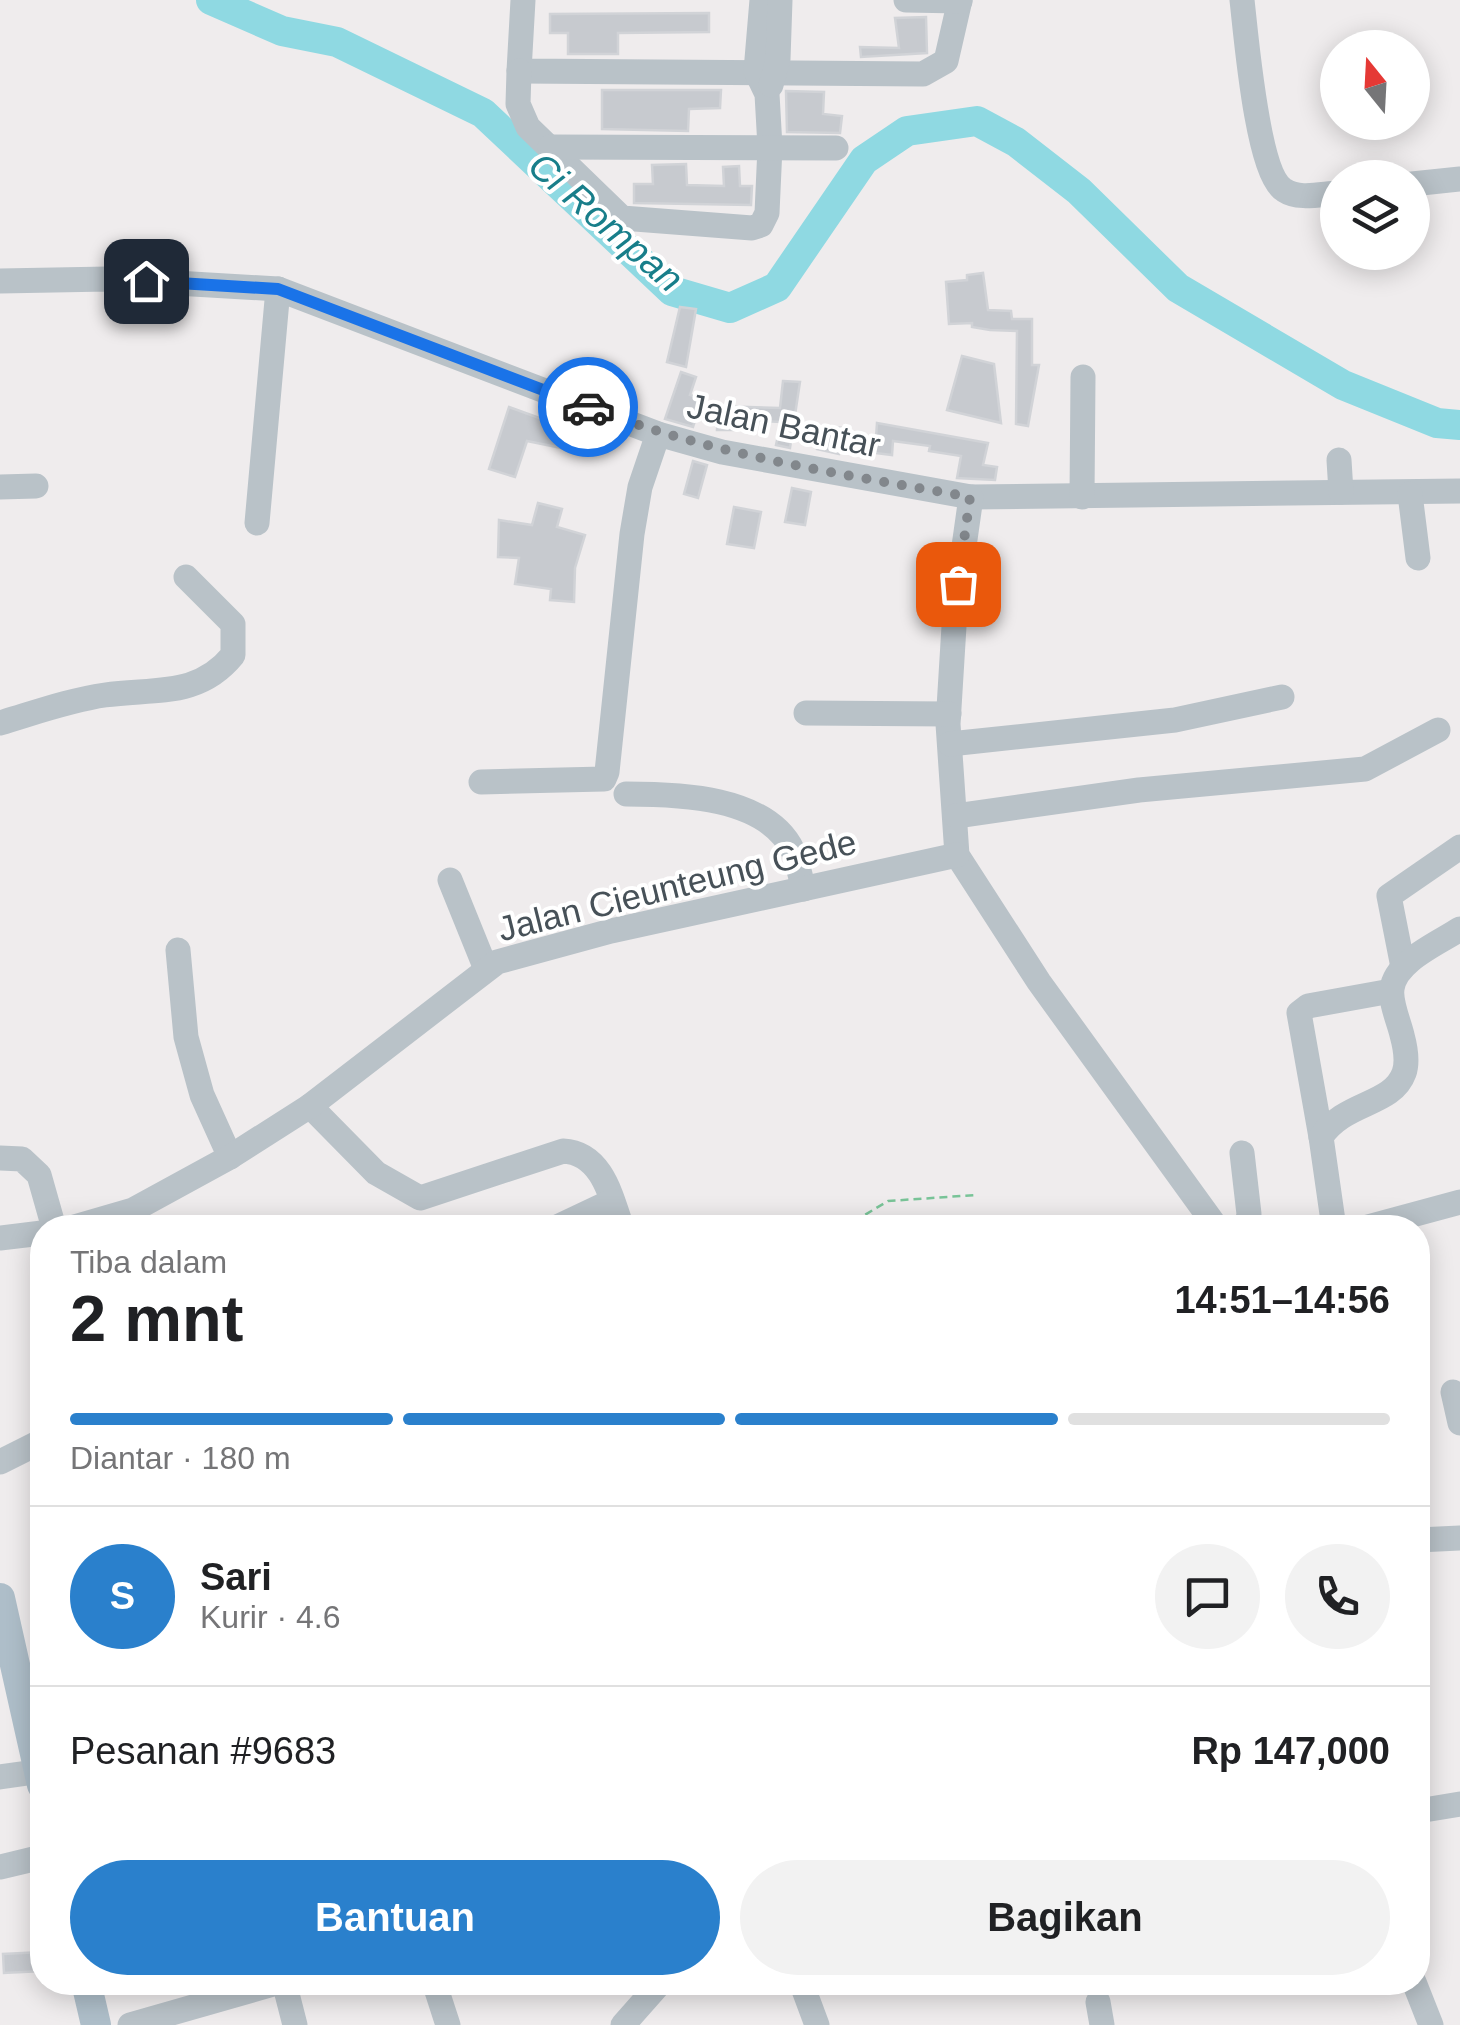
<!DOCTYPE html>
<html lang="id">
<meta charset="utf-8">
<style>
:root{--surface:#fff;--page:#f2f2f2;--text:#202124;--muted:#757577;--line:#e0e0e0;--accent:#2a80cc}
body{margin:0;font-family:Arial,sans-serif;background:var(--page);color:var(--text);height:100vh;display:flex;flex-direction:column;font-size:38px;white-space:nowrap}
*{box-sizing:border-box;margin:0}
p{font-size:32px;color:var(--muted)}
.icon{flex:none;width:55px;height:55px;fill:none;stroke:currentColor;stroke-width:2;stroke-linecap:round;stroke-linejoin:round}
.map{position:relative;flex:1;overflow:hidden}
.drawer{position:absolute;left:30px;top:1215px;width:1400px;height:780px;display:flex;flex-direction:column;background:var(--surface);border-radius:40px;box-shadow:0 5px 25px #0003}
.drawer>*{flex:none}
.needle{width:65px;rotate:342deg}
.tools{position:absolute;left:1320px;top:30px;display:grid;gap:20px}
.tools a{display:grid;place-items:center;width:110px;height:110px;border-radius:50%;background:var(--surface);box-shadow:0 5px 25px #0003;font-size:50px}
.pin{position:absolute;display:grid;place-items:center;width:85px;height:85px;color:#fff;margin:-42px;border-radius:20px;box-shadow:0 5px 15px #0006}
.courier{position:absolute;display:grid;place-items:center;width:100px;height:100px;margin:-50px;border:8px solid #1a73e8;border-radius:50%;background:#fff;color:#222;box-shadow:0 2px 12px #0007}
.headline em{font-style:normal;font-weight:700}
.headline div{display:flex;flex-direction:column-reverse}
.headline{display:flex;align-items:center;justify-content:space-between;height:170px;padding:0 40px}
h1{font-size:65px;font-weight:700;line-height:75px}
.bar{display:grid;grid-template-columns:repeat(4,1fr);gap:15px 10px;align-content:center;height:120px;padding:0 40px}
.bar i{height:12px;border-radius:8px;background:var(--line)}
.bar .active{background:var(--accent)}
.bar p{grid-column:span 4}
.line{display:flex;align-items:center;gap:25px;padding:0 40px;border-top:2px solid var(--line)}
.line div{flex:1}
.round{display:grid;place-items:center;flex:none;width:105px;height:105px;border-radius:52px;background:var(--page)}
.primary-button{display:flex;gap:20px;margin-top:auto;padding:20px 40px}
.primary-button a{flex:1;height:115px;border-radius:60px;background:var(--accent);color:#fff;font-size:40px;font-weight:700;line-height:115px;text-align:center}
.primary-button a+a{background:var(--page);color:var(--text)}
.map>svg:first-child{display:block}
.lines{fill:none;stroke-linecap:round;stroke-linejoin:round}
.river{stroke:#8fd9e2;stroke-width:30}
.building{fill:#c7cacf;stroke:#d1d3d7;stroke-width:2.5}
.path{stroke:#79c498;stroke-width:2.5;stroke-dasharray:8 5;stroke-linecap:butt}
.minor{stroke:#b9c2c8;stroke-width:25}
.major{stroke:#aebec9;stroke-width:30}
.done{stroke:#82878c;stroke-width:10;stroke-dasharray:0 18}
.route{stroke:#1a73e8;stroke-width:12}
.labels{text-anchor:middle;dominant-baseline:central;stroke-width:8;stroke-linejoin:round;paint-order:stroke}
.street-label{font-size:35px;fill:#475158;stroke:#fff}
.water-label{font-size:38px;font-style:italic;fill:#187e8a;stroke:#fff}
</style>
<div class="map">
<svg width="1460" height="2025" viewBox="0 0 1460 2025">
<rect width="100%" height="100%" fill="#efeced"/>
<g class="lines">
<path class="river" d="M211 0 282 31 337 42 483 113 672 291 730 308 777 287 864 160 907 131 977 121 1016 142 1079 191 1178 288 1343 385 1437 423 1460 425"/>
</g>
<g class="building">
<path d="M709 13V32L618 33V54H568V33H550V14Z"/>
<path d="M926 17 927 53 861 57 860 47 899 48 895 18Z"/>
<path d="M602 90H721L720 108 689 109 688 131 602 129Z"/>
<path d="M786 91 824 92 823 114 842 116 840 133 787 132Z"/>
<path d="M686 164 687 185 724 186 723 167 739 166 740 186H752L751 205 634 203V184H653L652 165Z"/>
<path d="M983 273 988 310 1011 311 1012 319H1032V365H1039L1028 426 1016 424 1017 331 990 330 972 327V323L949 324 946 282 967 280V275Z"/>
<path d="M680 307 696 309 686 367 667 362Z"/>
<path d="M962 356 994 364 1001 423 947 410Z"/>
<path d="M681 372 696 377 690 395 702 399 693 427 665 419Z"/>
<path d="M783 381 800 382 790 448 776 445 781 422 742 420V430H717L718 406 780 408Z"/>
<path d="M509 407 567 428 570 418 586 424 576 451 527 441 515 477 489 469Z"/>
<path d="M877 423 988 443 983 465 997 467 995 480 957 478 961 456 929 451 930 446 893 441 892 455 875 453Z"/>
<path d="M820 426 842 428 839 454 817 449Z"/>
<path d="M693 461 707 465 698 498 684 494Z"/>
<path d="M792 488 811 492 805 525 785 522Z"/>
<path d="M538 503 562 509 557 527 585 535 575 568 574 602 550 600 551 589 515 584 519 558 498 557 499 520 532 525Z"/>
<path d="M734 507 761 512 754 548 727 544Z"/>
<path d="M42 1952V1971L4 1973 3 1954Z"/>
</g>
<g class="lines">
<path class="path" d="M843 1228 888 1201 976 1195"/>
<g class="minor">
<path d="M523 0 519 71 923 74 946 61 960 0"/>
<path d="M906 0 960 1"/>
<path d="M1242 0C1246 34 1257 173 1284 190 1299 200 1320 194 1338 193"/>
<path d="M519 71 518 104 528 127 622 218 752 228 761 225 767 213 770 147 767 94 756 71 762 0"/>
<path d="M771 85 778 59 780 0"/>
<path d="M550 147 836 148"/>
<path d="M1412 184 1460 179"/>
<path d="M0 281 108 279 278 289 658 434 722 452 971 497 1460 491"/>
<path d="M1339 460 1341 492"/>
<path d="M0 487 36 486"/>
<path d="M1410 494 1418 558"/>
<path d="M971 497 955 610 948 724 957 855 1039 982 1217 1228"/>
<path d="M1082 497 1083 377"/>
<path d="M257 523 278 289"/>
<path d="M806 713 949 714"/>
<path d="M0 723C34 713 70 700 105 695 154 688 198 698 233 655V624L186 577"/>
<path d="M950 744 1175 720 1282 697"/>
<path d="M481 782 604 779 607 772 632 534 640 487 658 434"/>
<path d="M626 794C678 794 767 796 793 851 798 862 800 877 804 889"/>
<path d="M956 816 1139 790 1365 769 1438 730"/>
<path d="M450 880 486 969"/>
<path d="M178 950 186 1037 202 1095 230 1157"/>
<path d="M1403 967 1389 896 1460 847"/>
<path d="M310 1106 376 1173 420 1198 563 1151C602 1153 611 1196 622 1228"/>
<path d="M1321 1137 1299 1013 1308 1006 1391 991"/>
<path d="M1242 1153 1249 1214 1246 1228"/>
<path d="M0 1158 22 1159 39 1175 54 1228"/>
<path d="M71 1228 133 1210 230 1157 310 1106 497 962 611 931 957 855"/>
<path d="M555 1228 612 1201"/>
<path d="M1334 1228 1321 1137C1345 1101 1392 1106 1404 1073 1408 1062 1405 1046 1402 1035 1399 1022 1390 1002 1392 989 1395 961 1439 943 1460 929"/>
<path d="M1364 1228 1460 1202"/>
<path d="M0 1238 42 1233"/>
<path d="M1453 1392 1460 1423"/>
<path d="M0 1462 42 1441"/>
<path d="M1418 1540 1460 1538"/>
<path d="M0 1777 42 1771"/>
<path d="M1418 1811 1460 1804"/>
<path d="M0 1867 42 1857"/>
<path d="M284 1982 295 2025"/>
<path d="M434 1982 448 2025"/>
<path d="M801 1982 817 2025"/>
<path d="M1414 1982 1431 2025"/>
<path d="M1098 2002 1102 2025"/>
<path d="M130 2025 280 1982"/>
<path d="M623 2025 661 1982"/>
</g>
<g class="major">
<path d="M0 1598 42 1785"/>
<path d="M86 1982 96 2025"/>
</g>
</g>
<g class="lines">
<path class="done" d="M588 407C712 455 840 474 970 497L958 584"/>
<path class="route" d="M146 281 278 289 588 407"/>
</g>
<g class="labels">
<g class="street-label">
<text transform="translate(784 425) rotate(12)">Jalan Bantar</text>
<text transform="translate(677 885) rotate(-14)">Jalan Cieunteung Gede</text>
</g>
<g class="water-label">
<text transform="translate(606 222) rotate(41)">Ci Rompan</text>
</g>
</g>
</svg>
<div class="tools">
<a><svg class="needle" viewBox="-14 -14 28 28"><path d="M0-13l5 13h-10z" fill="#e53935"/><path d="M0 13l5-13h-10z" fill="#757577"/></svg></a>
<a><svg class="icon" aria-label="layers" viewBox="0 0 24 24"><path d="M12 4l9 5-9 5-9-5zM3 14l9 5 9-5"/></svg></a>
</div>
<div class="pin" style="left:958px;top:584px;background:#ea580c"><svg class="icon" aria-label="bag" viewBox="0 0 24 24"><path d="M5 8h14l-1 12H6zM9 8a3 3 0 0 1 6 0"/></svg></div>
<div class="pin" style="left:146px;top:281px;background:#1f2937"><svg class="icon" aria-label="home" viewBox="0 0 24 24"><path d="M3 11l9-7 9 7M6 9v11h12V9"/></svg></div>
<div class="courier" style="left:588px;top:407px"><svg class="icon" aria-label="car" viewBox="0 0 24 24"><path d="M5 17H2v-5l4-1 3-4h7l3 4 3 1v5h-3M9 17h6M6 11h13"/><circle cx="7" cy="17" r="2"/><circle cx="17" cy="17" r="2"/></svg></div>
<section class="drawer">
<div class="headline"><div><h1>2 mnt</h1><p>Tiba dalam</p></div><em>14:51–14:56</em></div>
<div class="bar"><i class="active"></i><i class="active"></i><i class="active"></i><i></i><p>Diantar · 180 m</p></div>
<div class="line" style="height:180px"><b class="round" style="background:var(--accent);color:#fff">S</b><div><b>Sari</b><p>Kurir · 4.6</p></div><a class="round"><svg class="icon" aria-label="chat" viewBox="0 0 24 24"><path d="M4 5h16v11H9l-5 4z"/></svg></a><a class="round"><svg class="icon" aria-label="phone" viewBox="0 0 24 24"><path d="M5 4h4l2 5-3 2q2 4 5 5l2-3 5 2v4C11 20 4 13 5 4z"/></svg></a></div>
<div class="line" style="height:130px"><div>Pesanan #9683</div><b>Rp 147,000</b></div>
<div class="primary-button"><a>Bantuan</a><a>Bagikan</a></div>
</section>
</div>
